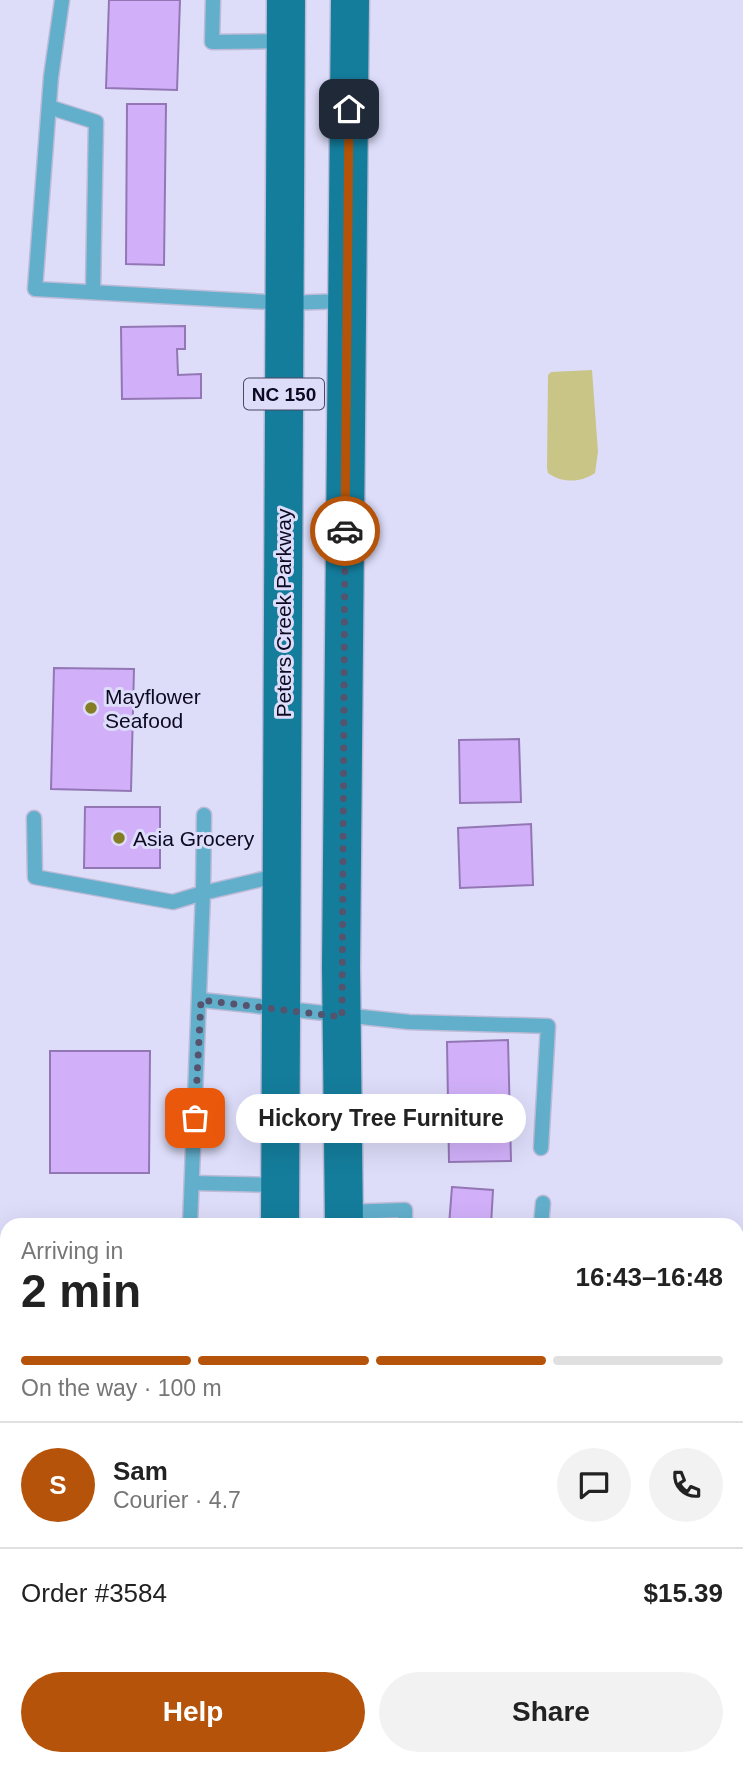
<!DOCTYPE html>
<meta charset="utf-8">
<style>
:root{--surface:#fff;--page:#f2f2f2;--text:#222;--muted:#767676;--line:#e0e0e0;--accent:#b45309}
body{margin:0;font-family:Arial,sans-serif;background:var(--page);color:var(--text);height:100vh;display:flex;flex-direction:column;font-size:26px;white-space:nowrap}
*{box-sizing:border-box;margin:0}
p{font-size:23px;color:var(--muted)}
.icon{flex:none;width:38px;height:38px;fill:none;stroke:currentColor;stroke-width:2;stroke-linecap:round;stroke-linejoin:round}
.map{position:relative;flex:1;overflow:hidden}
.drawer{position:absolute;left:0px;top:1218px;width:744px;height:548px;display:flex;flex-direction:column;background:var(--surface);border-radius:21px 21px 0 0;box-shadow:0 7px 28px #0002}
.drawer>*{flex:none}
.pin{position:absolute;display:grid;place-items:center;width:60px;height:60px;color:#fff;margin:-30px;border-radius:14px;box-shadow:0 4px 10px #0006}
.courier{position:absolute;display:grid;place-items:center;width:70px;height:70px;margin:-35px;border:5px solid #b45309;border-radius:50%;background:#fff;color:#222;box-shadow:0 2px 9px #0007}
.bubble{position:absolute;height:49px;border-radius:24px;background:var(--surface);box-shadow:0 7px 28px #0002;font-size:23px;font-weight:800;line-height:49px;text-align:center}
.summary em{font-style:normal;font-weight:800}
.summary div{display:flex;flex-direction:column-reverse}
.summary{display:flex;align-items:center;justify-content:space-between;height:119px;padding:0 21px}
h1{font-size:46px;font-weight:800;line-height:52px}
.bar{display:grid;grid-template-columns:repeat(4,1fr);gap:10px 7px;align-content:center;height:84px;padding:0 21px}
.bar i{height:9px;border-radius:5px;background:var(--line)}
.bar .active{background:var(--accent)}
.bar p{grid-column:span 4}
.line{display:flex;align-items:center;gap:18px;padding:0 21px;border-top:2px solid var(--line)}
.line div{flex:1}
.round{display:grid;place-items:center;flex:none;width:74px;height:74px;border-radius:37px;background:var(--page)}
.button{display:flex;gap:14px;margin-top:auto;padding:14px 21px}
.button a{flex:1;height:80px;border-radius:42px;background:var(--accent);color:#fff;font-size:28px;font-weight:800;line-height:80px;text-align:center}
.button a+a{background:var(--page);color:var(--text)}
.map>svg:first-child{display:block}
.park{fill:#c9c586}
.building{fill:#d1b0f9;stroke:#9377b5;stroke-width:2}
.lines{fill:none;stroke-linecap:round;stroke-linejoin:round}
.lane-casing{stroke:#bcbbd7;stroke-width:17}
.street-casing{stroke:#bcbbd7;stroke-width:29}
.primary-casing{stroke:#bcbbd7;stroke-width:41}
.lane{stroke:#62afcc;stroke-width:14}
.street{stroke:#62afcc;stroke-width:26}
.primary{stroke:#147d9c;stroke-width:38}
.done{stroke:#55536d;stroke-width:7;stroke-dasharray:0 12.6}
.route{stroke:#b45309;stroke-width:9}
.poi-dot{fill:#847d23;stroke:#ddddfa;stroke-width:2.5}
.labels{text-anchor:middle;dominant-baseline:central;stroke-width:6;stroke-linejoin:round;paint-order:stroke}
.shield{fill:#ddddfa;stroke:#4b4962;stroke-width:2}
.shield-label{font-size:19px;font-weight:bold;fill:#0c0921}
.street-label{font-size:21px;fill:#0c0921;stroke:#ddddfa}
.poi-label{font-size:21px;fill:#0c0921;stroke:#ddddfa;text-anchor:start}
</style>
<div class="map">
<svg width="743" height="1765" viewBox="0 0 743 1765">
<rect width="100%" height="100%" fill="#ddddfa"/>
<path class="park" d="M592 370 598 452 595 473C581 483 561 483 548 473L547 468 548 375 551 372Z"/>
<g class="building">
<path d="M109 0H180L177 90 106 88Z"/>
<path d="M127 104H166L164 265 126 264Z"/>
<path d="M185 326V349H177L178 375 201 374V398L122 399 121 327Z"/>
<path d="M54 668 134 669 131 791 51 789Z"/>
<path d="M519 739 521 802 460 803 459 740Z"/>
<path d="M85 807H160V868H84Z"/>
<path d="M531 824 533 885 460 888 458 828Z"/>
<path d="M508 1040 511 1161 449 1162 447 1042Z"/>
<path d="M50 1051H150L149 1173H50Z"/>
<path d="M452 1187 493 1190 491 1225H449Z"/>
<path d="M54 1220 110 1221V1225H54Z"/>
<path d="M471 1759H577L578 1761 566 1765H472Z"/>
</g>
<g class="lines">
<defs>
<g id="lane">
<path d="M62 0 51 77 35 289 285 303 346 301"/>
<path d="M213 0 212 42 284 41"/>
<path d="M49 107 96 122 93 292"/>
<path d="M34 818 35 877 173 902 203 893 204 815"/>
<path d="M201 1000 409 1022 548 1026 541 1148"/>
<path d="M193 1183 279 1185"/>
<path d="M344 1212 405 1210V1225"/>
<path d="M190 1225 203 893 280 875"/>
<path d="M541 1225 543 1203"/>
<path d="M737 1699 743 1700"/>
<path d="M219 1759 220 1765"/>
<path d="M587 1759V1765"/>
<path d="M237 1765 270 1759"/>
</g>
<path id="street" d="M700 1759 701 1765"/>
<g id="primary">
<path d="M280 1225 286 0"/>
<path d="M344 1225 341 967 350 0"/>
<path d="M304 1759 305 1765"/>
<path d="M376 1759 377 1765"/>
</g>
</defs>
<use href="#lane" class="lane-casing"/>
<use href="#street" class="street-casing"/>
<use href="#primary" class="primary-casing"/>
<use href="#lane" class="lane"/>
<use href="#street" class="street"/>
<use href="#primary" class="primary"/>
</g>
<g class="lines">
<path class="done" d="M195 1118 201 1000 342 1017 345 531"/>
<path class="route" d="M345 531 349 109"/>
</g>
<g class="poi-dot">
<circle cx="91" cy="708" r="7"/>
<circle cx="119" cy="838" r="7"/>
</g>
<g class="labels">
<rect class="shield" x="244" y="378.5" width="80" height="31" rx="5"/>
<g class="shield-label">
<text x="284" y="394">NC 150</text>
</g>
<g class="street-label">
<text transform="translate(283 613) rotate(-90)">Peters Creek Parkway</text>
</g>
<g class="poi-label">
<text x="105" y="696">Mayflower<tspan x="105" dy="24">Seafood</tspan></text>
<text x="133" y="838">Asia Grocery</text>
</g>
</g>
</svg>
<div class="pin" style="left:195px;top:1118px;background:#ea580c"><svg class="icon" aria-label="bag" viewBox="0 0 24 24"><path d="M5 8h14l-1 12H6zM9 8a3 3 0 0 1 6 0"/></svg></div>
<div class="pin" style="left:349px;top:109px;background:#1f2937"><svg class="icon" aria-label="home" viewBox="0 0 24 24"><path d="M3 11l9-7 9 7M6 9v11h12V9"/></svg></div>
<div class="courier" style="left:345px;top:531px"><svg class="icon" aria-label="car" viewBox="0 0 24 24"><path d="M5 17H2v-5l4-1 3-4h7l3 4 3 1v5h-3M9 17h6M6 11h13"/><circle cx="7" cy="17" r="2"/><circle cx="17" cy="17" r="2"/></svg></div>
<div class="bubble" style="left:236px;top:1094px;width:290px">Hickory Tree Furniture</div>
<section class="drawer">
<div class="summary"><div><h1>2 min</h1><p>Arriving in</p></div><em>16:43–16:48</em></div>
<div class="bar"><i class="active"></i><i class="active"></i><i class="active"></i><i></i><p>On the way · 100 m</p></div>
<div class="line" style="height:126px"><b class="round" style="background:var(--accent);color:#fff">S</b><div><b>Sam</b><p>Courier · 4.7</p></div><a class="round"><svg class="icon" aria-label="chat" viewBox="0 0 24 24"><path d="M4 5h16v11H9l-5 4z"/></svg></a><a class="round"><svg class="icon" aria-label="phone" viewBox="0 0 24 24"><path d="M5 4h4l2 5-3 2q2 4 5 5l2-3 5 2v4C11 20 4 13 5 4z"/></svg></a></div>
<div class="line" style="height:91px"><div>Order #3584</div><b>$15.39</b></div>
<div class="button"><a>Help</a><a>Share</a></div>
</section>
</div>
